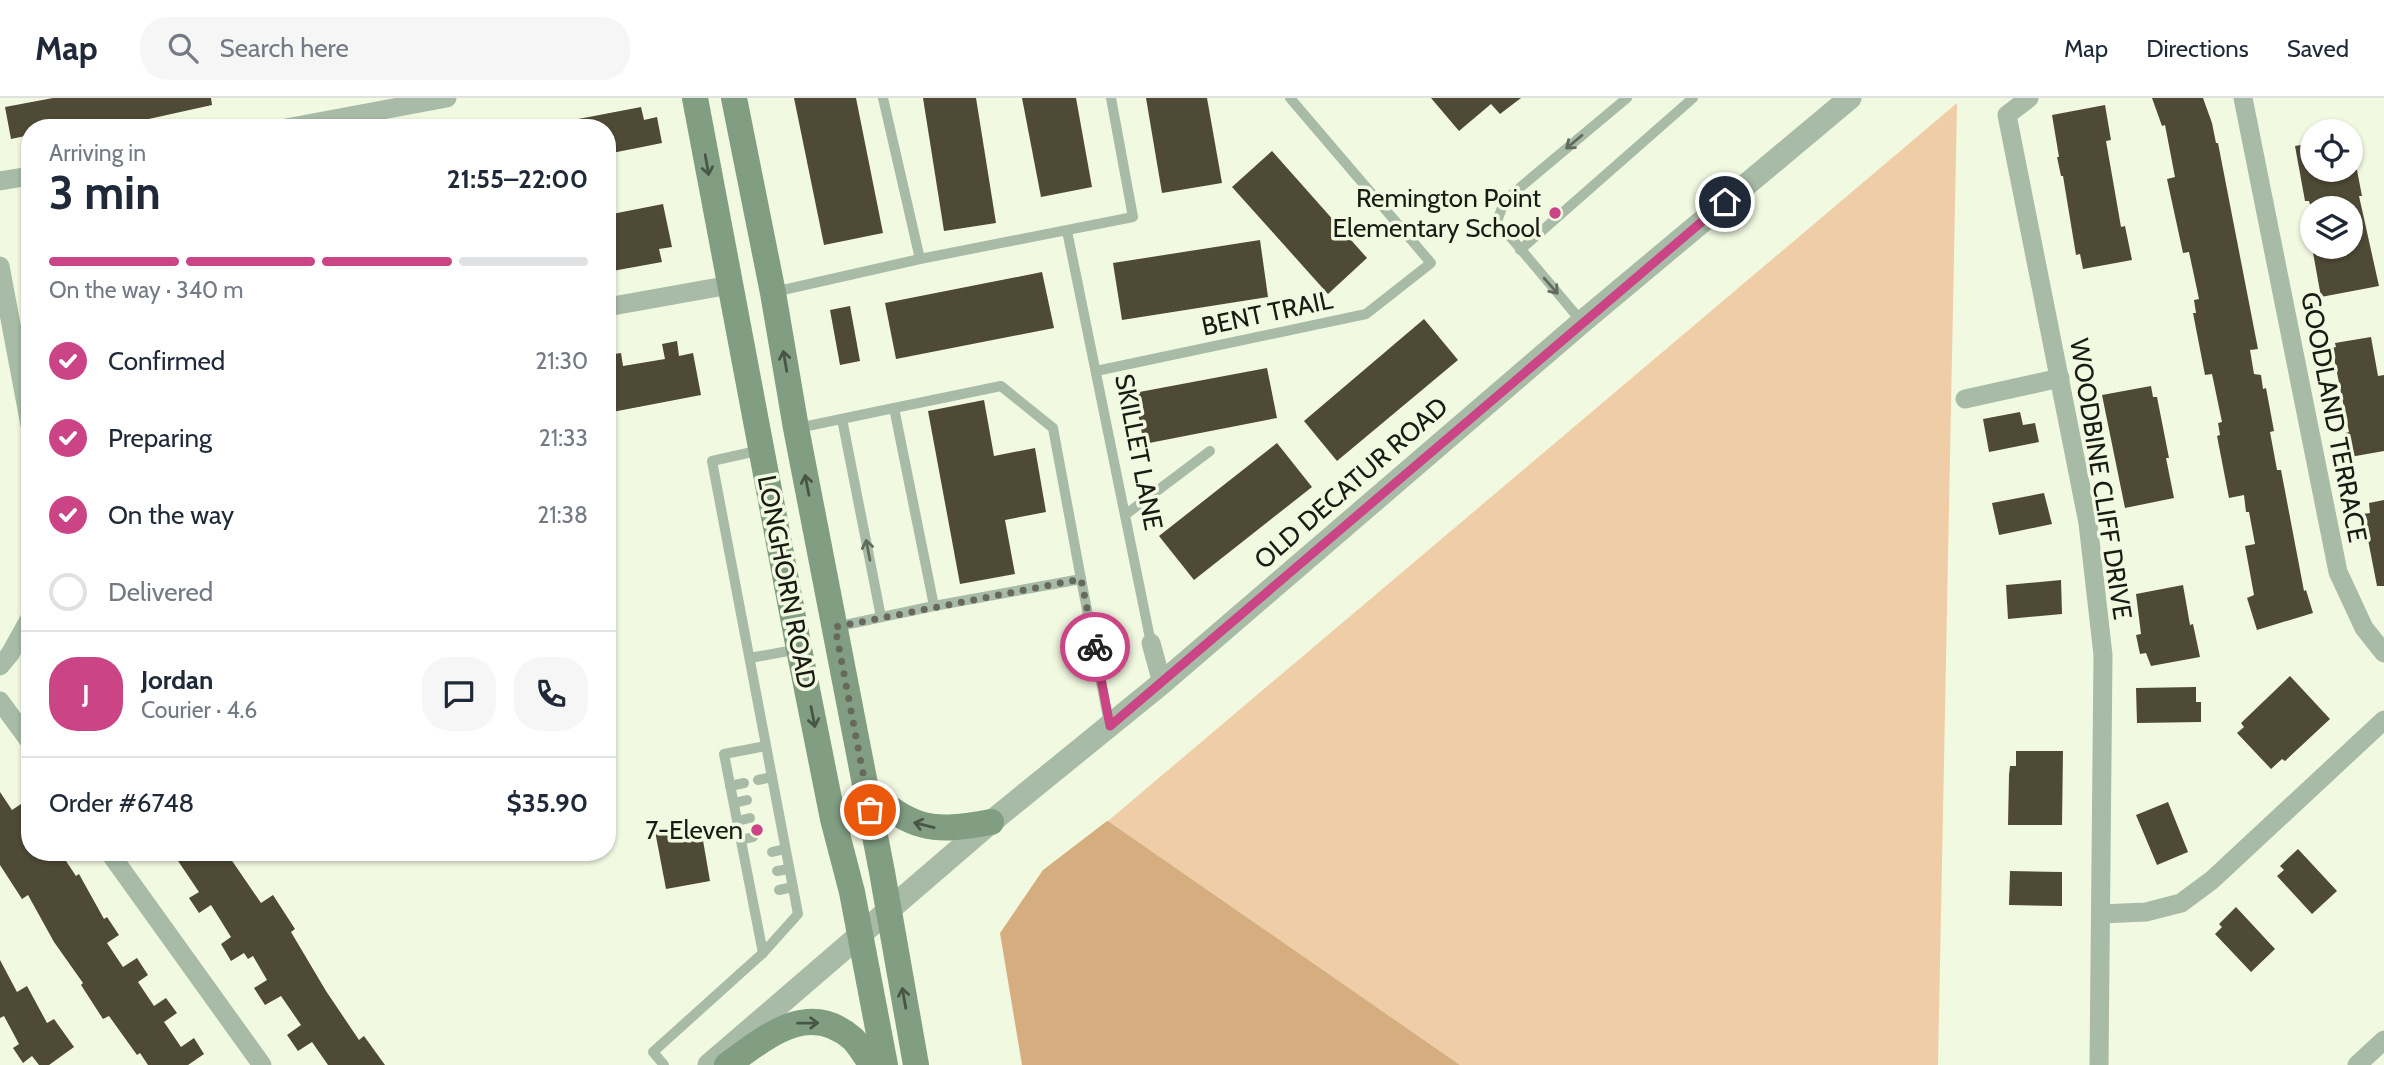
<!DOCTYPE html>
<meta charset="utf-8">
<style>
:root{--surface:#fff;--page:#f6f6f7;--text:#1f2937;--muted:#747a83;--line:#e0e1e3;--accent:#cb4586}
body{margin:0;font-family:Cabin,sans-serif;background:var(--page);color:var(--text);height:100vh;display:flex;flex-direction:column;font-size:26px;white-space:nowrap}
*{box-sizing:border-box;margin:0}
p{font-size:23px;color:var(--muted)}
.icon{flex:none;width:38px;height:38px;fill:none;stroke:currentColor;stroke-width:2;stroke-linecap:round;stroke-linejoin:round}
.map{position:relative;flex:1;overflow:hidden}
.drawer{position:absolute;left:21px;top:21px;width:595px;height:742px;display:flex;flex-direction:column;background:var(--surface);border-radius:28px;box-shadow:0 2px 5px #0004}
.drawer>*{flex:none}
.buttons{position:absolute;left:2300px;top:21px;display:grid;gap:14px}
.buttons a{display:grid;place-items:center;width:63px;height:63px;border-radius:50%;background:var(--surface);box-shadow:0 2px 5px #0004;font-size:35px}
.pin{position:absolute;display:grid;place-items:center;width:60px;height:60px;color:#fff;margin:-30px;border:4px solid #fff;border-radius:50%;box-shadow:0 2px 7px #0007}
.courier{position:absolute;display:grid;place-items:center;width:70px;height:70px;margin:-35px;border:5px solid #cb4586;border-radius:50%;background:#fff;color:#222;box-shadow:0 2px 9px #0007}
.overview em{font-style:normal;font-weight:700}
.overview div{display:flex;flex-direction:column-reverse}
.overview{display:flex;align-items:center;justify-content:space-between;height:119px;padding:0 28px}
h1{font-size:46px;font-weight:700;line-height:52px}
.bar{display:grid;grid-template-columns:repeat(4,1fr);gap:10px 7px;align-content:center;height:84px;padding:0 28px}
.bar i{height:9px;border-radius:5px;background:var(--line)}
.bar .selected{background:var(--accent)}
.bar p{grid-column:span 4}
.line{display:flex;align-items:center;gap:18px;padding:0 28px;border-top:2px solid var(--line)}
.line div{flex:1}
.round{display:grid;place-items:center;flex:none;width:74px;height:74px;border-radius:28px;background:var(--page)}
ol{padding:0 28px;list-style:none}
li{display:flex;align-items:center;gap:21px;height:77px}
li p{margin-inline-start:auto}
li .icon{padding:7px;border-radius:50%;background:var(--accent);color:#fff;stroke-width:4}
li:last-child{color:var(--muted)}
li i{width:38px;height:38px;border:4px solid var(--line);border-radius:50%}
header{display:flex;align-items:center;gap:42px;box-sizing:border-box;height:98px;padding:0 35px;background:var(--surface);border-bottom:2px solid var(--line)}
header strong{font-size:33px}
nav{display:flex;gap:38px;margin-inline-start:auto;font-size:24px}
.search{width:490px;height:63px;background:var(--page);display:flex;align-items:center;gap:18px;box-sizing:border-box;padding:0 24px;border-radius:28px;color:var(--muted);font-size:26px}
.map>svg:first-child{display:block}
.green{fill:#efcda7}
.forest{fill:#d6ad7e}
.building{fill:#4f4a36}
.lines{fill:none;stroke-linecap:round;stroke-linejoin:round}
.service{stroke:#a7bba7;stroke-width:10}
.minor{stroke:#a7bba7;stroke-width:19}
.tertiary{stroke:#a7bba7;stroke-width:23}
.secondary{stroke:#819e82;stroke-width:26}
.oneway{stroke:#606c5e}
.oneway2{stroke:#485646}
.done{stroke:#66695c;stroke-width:7;stroke-dasharray:0 12.6}
.route{stroke:#cb4586;stroke-width:9}
.poi-dot{fill:#cb4586;stroke:#f2f9e1;stroke-width:2.5}
.labels{text-anchor:middle;dominant-baseline:central;stroke-width:7;stroke-linejoin:round;paint-order:stroke}
.poi-label{font-size:26px;fill:#1a1c14;stroke:#f2f9e1;text-anchor:end}
.street-label{font-size:26px;fill:#1a1c14;stroke:#f2f9e1}
</style>
<header>
<strong>Map</strong>
<div class="search"><svg class="icon" aria-label="search" viewBox="0 0 24 24"><circle cx="10" cy="10" r="6"/><path d="M15 15l6 6"/></svg>Search here</div>
<nav><a>Map</a><a>Directions</a><a>Saved</a></nav>
</header>
<div class="map">
<svg width="2384" height="967" viewBox="0 0 2384 967">
<rect width="100%" height="100%" fill="#f2f9e1"/>
<path class="green" d="M1957 5 1938 967H1460L1108 723Z"/>
<path class="forest" d="M1107 723H1108L1460 967H1022L1000 835 1043 772Z"/>
<g class="building">
<path d="M53 0H211L212 7 108 30H30V37L11 41 5 9Z"/>
<path d="M794 0H856L883 135 824 147Z"/>
<path d="M923 0H976L996 125 944 133Z"/>
<path d="M1022 0H1076L1092 89 1041 99Z"/>
<path d="M1146 0H1207L1222 85 1162 95Z"/>
<path d="M1431 0H1521L1500 16 1491 6 1459 33Z"/>
<path d="M2152 0H2203L2212 25 2216 45H2218L2258 251 2250 252 2254 276 2261 277 2263 291 2266 290 2274 333 2270 334 2277 372H2281L2304 493 2306 492 2313 515 2257 532 2247 500 2254 497 2245 448 2255 446 2249 414H2246L2244 397 2229 400 2217 338 2220 337 2218 325 2222 324 2212 276 2205 277 2193 215H2196L2194 202 2199 201 2189 154 2183 155 2167 81 2175 79 2165 27 2162 28Z"/>
<path d="M2105 7 2111 42 2106 43 2113 83 2121 129 2125 128 2132 162 2083 171 2080 156 2076 157 2063 78H2061L2057 59H2059L2052 17Z"/>
<path d="M641 9 644 22 657 19 662 45 607 56V30H569L568 23Z"/>
<path d="M2312 45V72H2357L2362 98H2359L2379 188 2321 199 2312 149H2350V110H2311L2309 103H2305L2295 48Z"/>
<path d="M1272 53 1367 160 1328 196 1232 89Z"/>
<path d="M663 106 672 149 659 151 662 164 607 174V117Z"/>
<path d="M1260 142 1268 199 1122 222 1113 165Z"/>
<path d="M1042 174 1054 230 896 261 885 205Z"/>
<path d="M850 208 860 263 840 267 830 212Z"/>
<path d="M1424 221 1458 262 1337 363 1304 323Z"/>
<path d="M2371 239 2378 278 2384 277V353L2350 359 2346 335 2349 334 2332 250 2336 249 2335 245Z"/>
<path d="M677 243 679 258 693 255 701 297 607 315V257L621 255 623 268 665 261 662 246Z"/>
<path d="M1267 270 1277 320 1144 346 1134 295Z"/>
<path d="M2151 288 2153 299H2157L2169 360H2166L2174 400 2125 410 2102 297Z"/>
<path d="M984 302 994 358 1035 350 1046 414 1005 422 1015 476 960 486 928 313Z"/>
<path d="M2020 314 2023 327 2035 325 2039 344 1989 354 1983 321Z"/>
<path d="M1277 345 1312 389 1194 482 1159 438Z"/>
<path d="M2044 395 2052 426 1999 437 1992 405Z"/>
<path d="M2384 402V488H2377L2363 416 2370 415 2369 405Z"/>
<path d="M2061 482 2062 516 2008 521 2006 487Z"/>
<path d="M2183 487 2190 527 2193 526 2200 559 2151 568 2146 555 2140 556 2136 537 2141 536 2136 496Z"/>
<path d="M2290 578 2330 621 2285 663 2282 661 2271 671 2237 635 2244 629 2241 625Z"/>
<path d="M2196 589V604H2201V624L2137 625 2136 590Z"/>
<path d="M2016 653H2063L2062 727H2008L2009 677 2010 668H2016Z"/>
<path d="M0 694 12 712 24 704 30 713V754H60L76 778 79 776 104 821 107 819 119 837 107 845 123 869 137 860 148 877 138 884 154 908 166 900 177 915 164 924 181 949 194 940 204 956 188 967H148L140 955 137 957 109 918 103 921 81 887 83 885 54 844 28 797 22 801 0 767Z"/>
<path d="M2168 704 2188 754 2157 767 2136 717Z"/>
<path d="M700 725 710 783 666 791 655 733Z"/>
<path d="M2298 751 2337 793 2312 816 2277 778 2284 772 2280 768Z"/>
<path d="M172 754H226L261 805 273 797 295 831 291 834 326 893 359 942 364 938 385 967H328L312 944 298 953 287 937 301 927 281 898 265 907 254 890 267 882 253 858 248 861 244 855 231 863 221 846 231 839 211 807 199 815 189 800 199 794Z"/>
<path d="M2010 773 2062 774V808L2009 807Z"/>
<path d="M2236 809 2275 851 2251 874 2215 836 2222 829 2219 826Z"/>
<path d="M0 862 17 894 27 888 47 925 54 921 74 949 49 967H39L32 958 23 965 13 950 19 946 4 918 0 920Z"/>
</g>
<g class="lines">
<g class="service">
<path d="M883 0 920 161"/>
<path d="M1067 133 1151 545"/>
<path d="M1520 152 1693 0"/>
<path d="M774 194 920 161 1133 119 1111 0"/>
<path d="M1582 224 1497 123 1505 102 1627 0"/>
<path d="M1096 273 1366 216 1431 165 1290 0"/>
<path d="M894 310 1001 288 1053 330 1081 481"/>
<path d="M842 321 881 519"/>
<path d="M798 330 894 310 934 508 835 529"/>
<path d="M1125 417 1210 353"/>
<path d="M934 508 1081 481 1109 625"/>
<path d="M750 560 799 551"/>
<path d="M758 682 772 679"/>
<path d="M730 688 744 685"/>
<path d="M734 705 747 702"/>
<path d="M737 723 750 720"/>
<path d="M741 742 753 739"/>
<path d="M772 754 785 751"/>
<path d="M777 773 789 771"/>
<path d="M779 792 793 789"/>
<path d="M763 855 724 656 766 648"/>
<path d="M664 967 653 954 763 855 798 816 712 363 761 352"/>
</g>
<g class="minor">
<path d="M2029 0 2007 17 2088 425 2103 557 2099 967"/>
<path d="M2243 0 2338 474 2364 530 2384 555"/>
<path d="M286 30 447 0"/>
<path d="M0 83 30 78"/>
<path d="M0 168 30 327"/>
<path d="M607 209 730 187"/>
<path d="M1965 301 2060 280"/>
<path d="M1151 545 1162 585"/>
<path d="M0 568 10 556 30 520"/>
<path d="M0 603 30 644"/>
<path d="M109 754 262 967"/>
<path d="M2101 816 2146 814 2181 805 2212 782 2384 622"/>
<path d="M2357 967 2384 942"/>
</g>
<path class="tertiary" d="M709 967 991 724 1162 585 1582 224 1850 0"/>
<g class="secondary">
<path d="M695 0 799 551 833 721 852 794 885 967"/>
<path d="M734 0 773 195 796 330 882 774 916 967"/>
<path d="M866 691C913 732 931 735 991 724"/>
<path d="M727 967C765 940 808 901 853 941 860 948 866 959 872 967"/>
</g>
</g>
<defs><path id="oneway-shaft" d="M-6 0H5M1.5-3L5.5 0L1.5 3" fill="none" stroke-width="1.6" stroke-linecap="round" stroke-linejoin="round" transform="scale(1.75)"/></defs>
<g class="oneway">
<use href="#oneway-shaft" transform="translate(1574 44) rotate(140)"/>
<use href="#oneway-shaft" transform="translate(1551 188) rotate(49)"/>
<use href="#oneway-shaft" transform="translate(868 452) rotate(-101)"/>
</g>
<g class="oneway2">
<use href="#oneway-shaft" transform="translate(707 67) rotate(80)"/>
<use href="#oneway-shaft" transform="translate(785 263) rotate(-100)"/>
<use href="#oneway-shaft" transform="translate(807 387) rotate(-101)"/>
<use href="#oneway-shaft" transform="translate(813 619) rotate(79)"/>
<use href="#oneway-shaft" transform="translate(924 727) rotate(-166)"/>
<use href="#oneway-shaft" transform="translate(904 900) rotate(-100)"/>
<use href="#oneway-shaft" transform="translate(808 925) rotate(-1)"/>
</g>
<g class="lines">
<path class="done" d="M870 712 835 529 1081 481 1095 549"/>
<path class="route" d="M1095 549 1110 628 1725 104"/>
</g>
<g class="poi-dot">
<circle cx="1555" cy="115" r="7"/>
<circle cx="757" cy="732" r="7"/>
</g>
<g class="labels">
<g class="poi-label">
<text x="1541" y="100">Remington Point<tspan x="1541" dy="30">Elementary School</tspan></text>
<text x="743" y="732">7-Eleven</text>
</g>
<g class="street-label">
<text transform="translate(1267 215) rotate(-12)">BENT TRAIL</text>
<text transform="translate(2334 319) rotate(79)">GOODLAND TERRACE</text>
<text transform="translate(1139 354) rotate(79)">SKILLET LANE</text>
<text transform="translate(2101 381) rotate(81)">WOODBINE CLIFF DRIVE</text>
<text transform="translate(1351 385) rotate(-41)">OLD DECATUR ROAD</text>
<text transform="translate(787 484) rotate(79)">LONGHORN ROAD</text>
</g>
</g>
</svg>
<div class="buttons">
<a><svg class="icon" aria-label="locate" viewBox="0 0 24 24"><circle cx="12" cy="12" r="6"/><path d="M12 2v4M12 18v4M2 12h4M18 12h4"/></svg></a>
<a><svg class="icon" aria-label="layers" viewBox="0 0 24 24"><path d="M12 4l9 5-9 5-9-5zM3 14l9 5 9-5"/></svg></a>
</div>
<div class="pin" style="left:870px;top:712px;background:#ea580c"><svg class="icon" aria-label="bag" viewBox="0 0 24 24"><path d="M5 8h14l-1 12H6zM9 8a3 3 0 0 1 6 0"/></svg></div>
<div class="pin" style="left:1725px;top:104px;background:#1f2937"><svg class="icon" aria-label="home" viewBox="0 0 24 24"><path d="M3 11l9-7 9 7M6 9v11h12V9"/></svg></div>
<div class="courier" style="left:1095px;top:549px"><svg class="icon" aria-label="bike" viewBox="0 0 24 24"><circle cx="6" cy="16" r="4"/><circle cx="18" cy="16" r="4"/><path d="M6 16l4-8h5l3 8M10 8l3 8H6M13 5h3"/></svg></div>
<section class="drawer">
<div class="overview"><div><h1>3 min</h1><p>Arriving in</p></div><em>21:55–22:00</em></div>
<div class="bar"><i class="selected"></i><i class="selected"></i><i class="selected"></i><i></i><p>On the way · 340 m</p></div>
<ol>
<li><svg class="icon" aria-label="check" viewBox="0 0 24 24"><path d="M5 12l5 5 9-10"/></svg>Confirmed<p>21:30</p></li>
<li><svg class="icon" aria-label="check" viewBox="0 0 24 24"><path d="M5 12l5 5 9-10"/></svg>Preparing<p>21:33</p></li>
<li><svg class="icon" aria-label="check" viewBox="0 0 24 24"><path d="M5 12l5 5 9-10"/></svg>On the way<p>21:38</p></li>
<li><i></i>Delivered</li>
</ol>
<div class="line" style="height:126px"><b class="round" style="background:var(--accent);color:#fff">J</b><div><b>Jordan</b><p>Courier · 4.6</p></div><a class="round"><svg class="icon" aria-label="chat" viewBox="0 0 24 24"><path d="M4 5h16v11H9l-5 4z"/></svg></a><a class="round"><svg class="icon" aria-label="phone" viewBox="0 0 24 24"><path d="M5 4h4l2 5-3 2q2 4 5 5l2-3 5 2v4C11 20 4 13 5 4z"/></svg></a></div>
<div class="line" style="height:91px"><div>Order #6748</div><b>$35.90</b></div>
</section>
</div>
